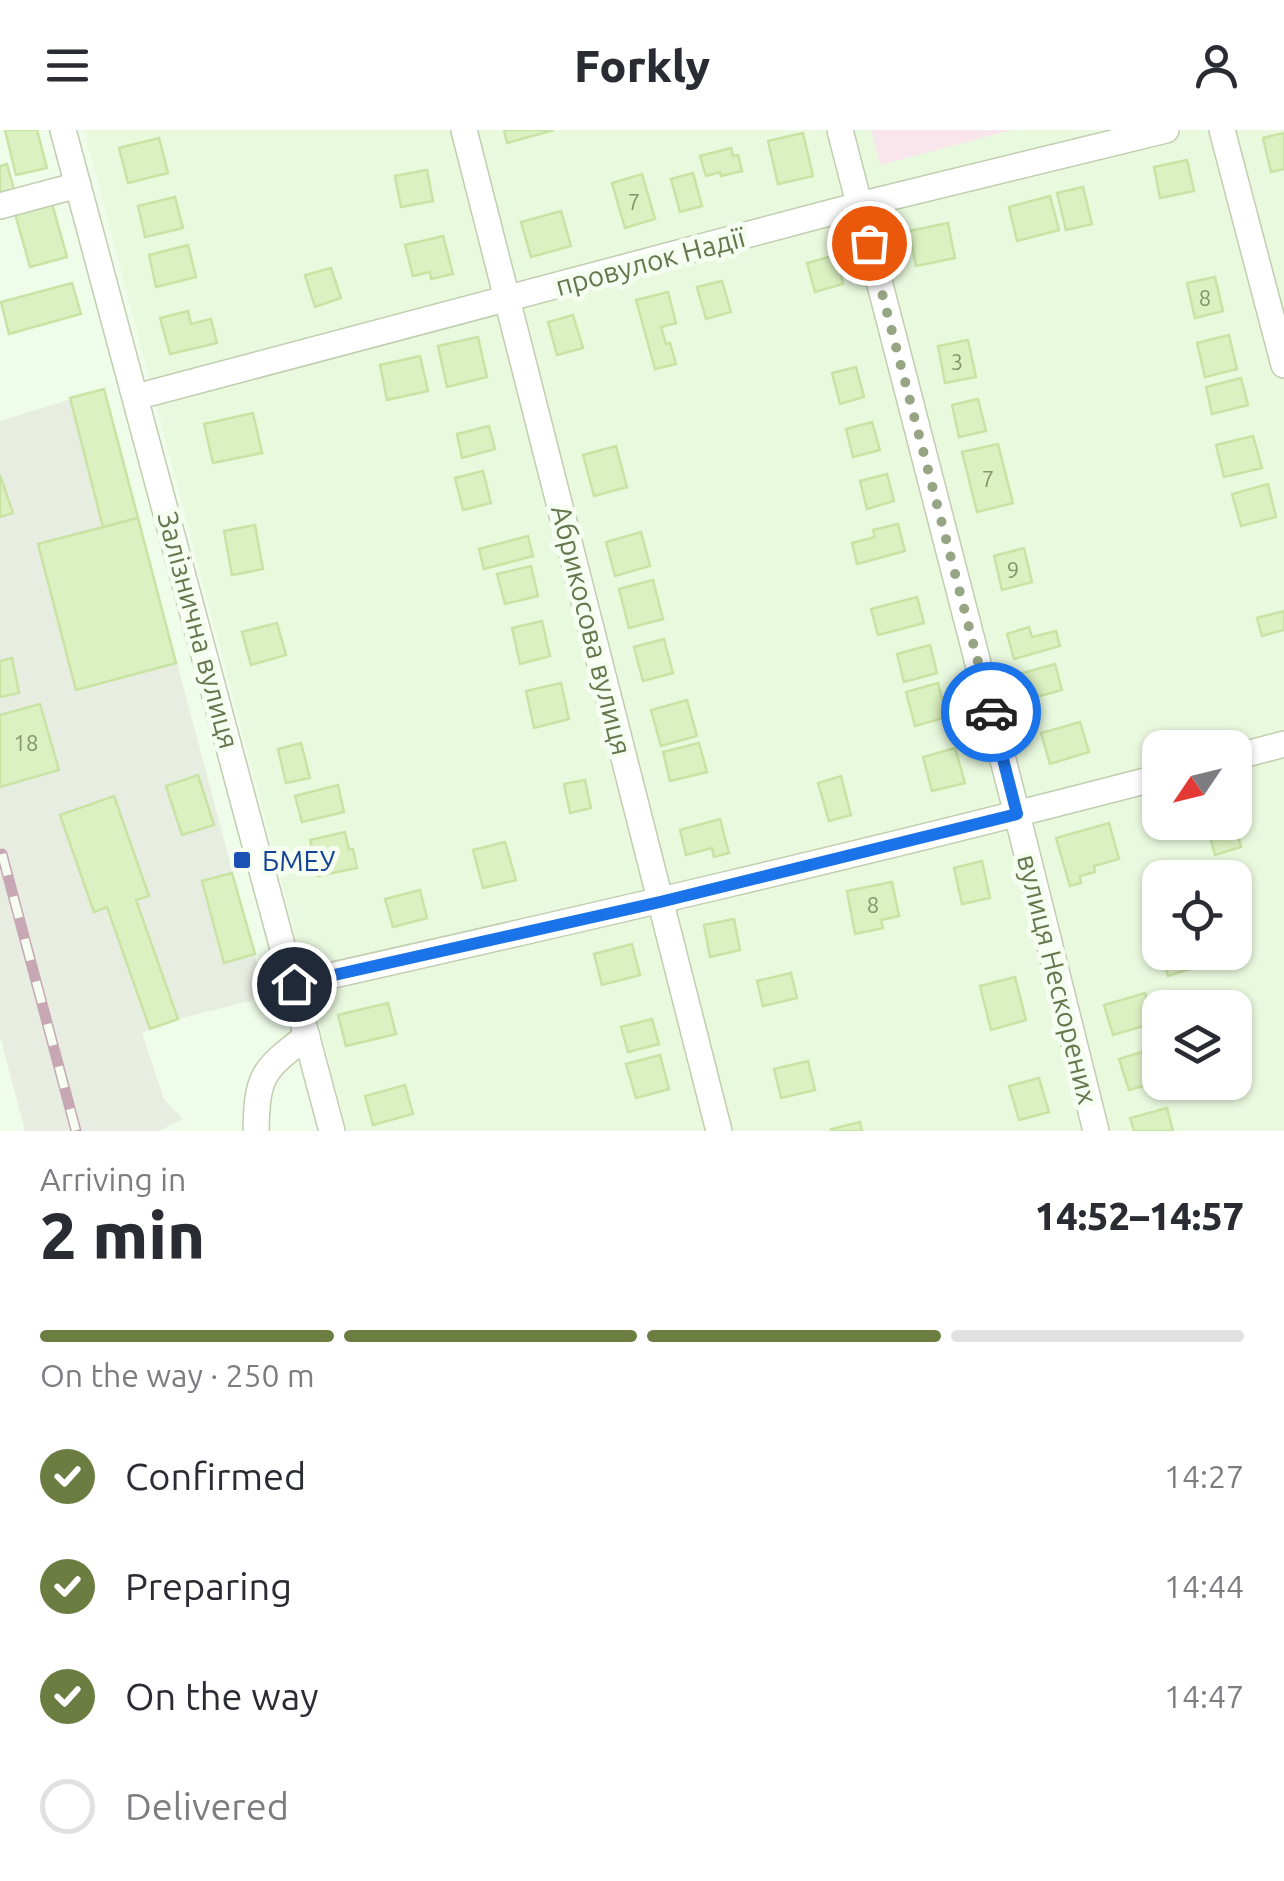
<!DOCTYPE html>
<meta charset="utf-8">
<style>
:root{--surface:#fff;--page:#f7f7f7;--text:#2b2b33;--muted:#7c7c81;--line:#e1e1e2;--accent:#6c7d41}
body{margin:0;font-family:Ubuntu,sans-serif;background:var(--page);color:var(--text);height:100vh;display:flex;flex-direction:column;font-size:38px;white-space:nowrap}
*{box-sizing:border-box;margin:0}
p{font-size:32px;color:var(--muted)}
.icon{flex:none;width:55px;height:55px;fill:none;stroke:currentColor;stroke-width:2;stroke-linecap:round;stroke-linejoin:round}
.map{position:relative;height:1001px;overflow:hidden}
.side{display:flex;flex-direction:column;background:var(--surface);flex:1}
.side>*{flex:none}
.needle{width:65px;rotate:235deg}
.tools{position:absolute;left:1142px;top:600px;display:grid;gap:20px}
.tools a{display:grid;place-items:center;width:110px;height:110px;border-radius:20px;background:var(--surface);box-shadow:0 2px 8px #0004;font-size:50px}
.pin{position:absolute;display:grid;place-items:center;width:85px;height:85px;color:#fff;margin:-42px;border:5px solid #fff;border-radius:50%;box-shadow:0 2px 10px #0007}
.courier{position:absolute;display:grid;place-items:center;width:100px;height:100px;margin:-50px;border:8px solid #1a73e8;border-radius:50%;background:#fff;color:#222;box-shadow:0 2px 12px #0007}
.summary em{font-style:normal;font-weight:800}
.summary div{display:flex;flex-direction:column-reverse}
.summary{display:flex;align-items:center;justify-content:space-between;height:170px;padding:0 40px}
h1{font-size:65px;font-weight:800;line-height:75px}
.bar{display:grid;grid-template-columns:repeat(4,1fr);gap:15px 10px;align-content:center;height:120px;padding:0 40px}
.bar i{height:12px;border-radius:8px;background:var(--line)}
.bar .current{background:var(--accent)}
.bar p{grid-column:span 4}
ol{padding:0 40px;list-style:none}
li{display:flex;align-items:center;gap:30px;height:110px}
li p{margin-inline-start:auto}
li .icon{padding:10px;border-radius:50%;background:var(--accent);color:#fff;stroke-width:4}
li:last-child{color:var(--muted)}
li i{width:55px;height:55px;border:5px solid var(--line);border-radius:50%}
header{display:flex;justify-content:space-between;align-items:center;height:130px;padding:0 40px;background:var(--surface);font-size:45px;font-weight:800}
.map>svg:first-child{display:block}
.residential{fill:#e9f9de;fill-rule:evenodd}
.industrial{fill:#e8ede2}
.education{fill:#f9e6ec}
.building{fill:#dcf1c2;stroke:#c8e3a3;stroke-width:2.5}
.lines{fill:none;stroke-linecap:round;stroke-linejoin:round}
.minor-casing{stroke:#c0ceaf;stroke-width:28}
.minor{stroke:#fff;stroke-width:25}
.rail-casing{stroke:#c7a7b4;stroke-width:11}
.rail{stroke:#f5fef0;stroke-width:8;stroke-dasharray:22;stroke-linecap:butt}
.done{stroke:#96a584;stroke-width:10;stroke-dasharray:0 18}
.route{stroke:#1a73e8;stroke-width:12}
.transit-dot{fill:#1a4fb4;stroke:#f5fef0;stroke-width:4}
.labels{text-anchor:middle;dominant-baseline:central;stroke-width:10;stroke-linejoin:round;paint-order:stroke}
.number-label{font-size:22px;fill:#84956a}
.street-label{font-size:28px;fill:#66764d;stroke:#f5fef0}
.transit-label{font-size:28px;fill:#164399;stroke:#f5fef0;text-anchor:start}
</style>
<header><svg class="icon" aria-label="menu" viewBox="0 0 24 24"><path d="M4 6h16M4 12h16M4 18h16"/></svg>Forkly<svg class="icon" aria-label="person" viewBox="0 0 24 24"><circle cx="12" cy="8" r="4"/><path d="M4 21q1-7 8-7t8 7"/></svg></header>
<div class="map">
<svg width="1284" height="1001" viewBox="0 0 1284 1001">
<rect width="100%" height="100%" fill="#f0fcea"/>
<path class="residential" d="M84 0H1284V1001H347ZM1160 618H1235V692H1160ZM1160 748H1235V822H1160ZM1160 878H1235V952H1160Z"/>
<path class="industrial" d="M104 259 266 867 178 889 142 903 164 969 183 989 159 1001H25L0 906V291Z"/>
<path class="education" d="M871 0H1012L880 35Z"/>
<g class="building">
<path d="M5 0H37L47 38 16 45Z"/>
<path d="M504 0H554L507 13Z"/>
<path d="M803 3 813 46 778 54 768 11Z"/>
<path d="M1284 3V39L1271 42 1263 8Z"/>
<path d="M159 8 168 43 128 53 119 18Z"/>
<path d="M731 18 733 26 738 25 742 41 721 46 720 42 706 46 700 26Z"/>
<path d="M1187 30 1194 61 1160 68 1154 37Z"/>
<path d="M7 34 16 67 0 71V36Z"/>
<path d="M427 40 433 71 401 77 395 46Z"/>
<path d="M693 43 702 76 680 82 671 49Z"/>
<path d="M642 44 655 89 625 98 612 53Z"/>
<path d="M1083 57 1092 94 1066 100 1057 63Z"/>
<path d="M1050 66 1059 100 1017 111 1009 77Z"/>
<path d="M175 67 183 98 145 107 138 76Z"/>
<path d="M51 70 67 127 30 137 14 80Z"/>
<path d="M561 81 571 116 531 127 521 92Z"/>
<path d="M948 93 955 128 916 136 909 101Z"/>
<path d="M443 106 453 144 431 149 430 142 413 146 405 115Z"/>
<path d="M188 115 196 147 156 157 149 125Z"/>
<path d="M836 125 843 154 815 162 807 133Z"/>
<path d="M331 138 341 168 315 177 305 145Z"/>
<path d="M1215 147 1223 181 1195 188 1187 153Z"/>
<path d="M722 151 731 182 706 189 697 157Z"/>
<path d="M72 153 81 184 9 204 1 172Z"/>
<path d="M668 162 676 193 661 197 666 214 670 213 676 234 655 239 636 170Z"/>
<path d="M188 181 191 194 211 189 217 213 170 224 160 188Z"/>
<path d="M573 185 583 218 557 225 548 192Z"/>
<path d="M1229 205 1237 239 1205 247 1197 213Z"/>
<path d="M478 207 487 247 447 257 438 216Z"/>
<path d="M968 210 976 247 945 253 938 216Z"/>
<path d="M420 226 428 261 387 270 380 235Z"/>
<path d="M856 237 864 267 840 274 832 243Z"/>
<path d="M1241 248 1248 275 1212 284 1206 257Z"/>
<path d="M104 259 138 388 103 397 70 268Z"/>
<path d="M978 269 986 301 959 307 952 275Z"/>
<path d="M253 283 262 323 213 333 204 294Z"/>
<path d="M872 292 880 320 853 327 846 299Z"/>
<path d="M489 296 495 319 462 328 457 304Z"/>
<path d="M1253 306 1262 338 1224 347 1216 315Z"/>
<path d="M998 314 1013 373 977 382 962 322Z"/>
<path d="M616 316 627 357 594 366 583 325Z"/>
<path d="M483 341 491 373 463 380 455 348Z"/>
<path d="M887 344 894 371 867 379 860 351Z"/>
<path d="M0 345 13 383 0 387Z"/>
<path d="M1268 354 1276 387 1241 396 1232 364Z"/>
<path d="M138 388 176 533 76 560 38 414Z"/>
<path d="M898 394 905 421 857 434 852 413 875 407 873 400Z"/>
<path d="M255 395 263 439 232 445 224 401Z"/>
<path d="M641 402 650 436 615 446 606 412Z"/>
<path d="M528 406 533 426 484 439 479 419Z"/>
<path d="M1024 418 1032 452 1002 460 994 426Z"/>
<path d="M531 436 538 466 505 474 497 444Z"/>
<path d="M653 450 663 489 629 498 619 459Z"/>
<path d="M917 467 924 493 878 505 871 479Z"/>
<path d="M1284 481V500L1262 506 1257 488Z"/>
<path d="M542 491 550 526 520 534 512 498Z"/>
<path d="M277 493 286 525 251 535 242 502Z"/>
<path d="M1029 497 1032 507 1056 501 1060 516 1014 529 1007 504Z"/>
<path d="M664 509 673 543 643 551 634 517Z"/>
<path d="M930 515 937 543 904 552 897 524Z"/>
<path d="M12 528 19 563 0 567V531Z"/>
<path d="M1055 534 1062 560 1026 570 1019 544Z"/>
<path d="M561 553 569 589 534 598 526 561Z"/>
<path d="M938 553 947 587 915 596 906 562Z"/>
<path d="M687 570 697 606 661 616 651 580Z"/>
<path d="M40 574 59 640 0 657V585Z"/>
<path d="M1080 592 1089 622 1050 634 1041 603Z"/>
<path d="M301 613 310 648 286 653 278 619Z"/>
<path d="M699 613 707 642 670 651 663 622Z"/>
<path d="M955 618 965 653 932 661 923 627Z"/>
<path d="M198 645 214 695 182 705 166 656Z"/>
<path d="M841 646 851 685 829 691 818 653Z"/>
<path d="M585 650 591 678 570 683 564 654Z"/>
<path d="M338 655 344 682 302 692 295 666Z"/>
<path d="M114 666 149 766 136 770 178 889 150 899 107 777 94 782 60 685Z"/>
<path d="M720 689 729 723 714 727 712 718 686 725 680 700Z"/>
<path d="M1206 692H1234L1241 717 1215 725Z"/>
<path d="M1109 693 1119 729 1094 736 1095 742 1080 746 1081 753 1070 756 1056 708Z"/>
<path d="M345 702 349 720 353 719 357 738 318 746 310 710Z"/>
<path d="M505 712 516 750 483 758 473 720Z"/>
<path d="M982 731 990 768 962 774 954 738Z"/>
<path d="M232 743 255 824 224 833 202 751Z"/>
<path d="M892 752 899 786 881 790 883 798 855 804 847 761Z"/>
<path d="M420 760 427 788 393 797 385 769Z"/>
<path d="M734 789 740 820 710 827 704 795Z"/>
<path d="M632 814 640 845 602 855 594 824Z"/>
<path d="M1161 822H1187L1193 838 1168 846Z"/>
<path d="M791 843 797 868 763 876 757 851Z"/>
<path d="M1015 847 1026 890 991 900 980 856Z"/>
<path d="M1145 863 1154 893 1113 905 1104 875Z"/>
<path d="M388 873 396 904 346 916 338 885Z"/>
<path d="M652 889 659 914 628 922 621 897Z"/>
<path d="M1148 920 1158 952 1129 960 1119 929Z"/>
<path d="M660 925 669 959 636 968 626 934Z"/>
<path d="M808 931 815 960 781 968 774 939Z"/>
<path d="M1039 948 1049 982 1019 990 1009 956Z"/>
<path d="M405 955 413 984 373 995 365 966Z"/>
<path d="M1167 978 1173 1001H1134L1130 988Z"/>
<path d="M860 992 862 1001H832L831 999Z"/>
</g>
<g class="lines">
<defs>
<g id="minor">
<path d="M63 0 332 1001"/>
<path d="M464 0 719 1001"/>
<path d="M840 0 1017 684 1096 1001"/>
<path d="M1222 0 1284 235"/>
<path d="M0 76 78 55"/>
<path d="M136 267 859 75 1166 0"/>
<path d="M1235 627 1284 614"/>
<path d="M294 854C583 789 873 722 1160 647"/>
<path d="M256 1001C257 944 263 940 307 906"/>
</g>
</defs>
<use href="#minor" class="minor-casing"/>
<use href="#minor" class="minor"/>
<defs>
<path id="rail" d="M2 724 76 1001"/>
</defs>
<use href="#rail" class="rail-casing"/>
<use href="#rail" class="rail"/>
</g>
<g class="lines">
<path class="done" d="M869 113 991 582"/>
<path class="route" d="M294 854 660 772 1017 684 991 582"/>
</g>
<rect class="transit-dot" x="232" y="720" width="20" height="20" rx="5"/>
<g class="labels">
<g class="number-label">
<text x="634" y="71">7</text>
<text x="1205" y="167">8</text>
<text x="957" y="231">3</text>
<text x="988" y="348">7</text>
<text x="1013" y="439">9</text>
<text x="26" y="612">18</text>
<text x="873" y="774">8</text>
</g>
<g class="street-label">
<text transform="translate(650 131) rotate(-15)">провулок Надії</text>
<text transform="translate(199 500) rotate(75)">Залізнична вулиця</text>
<text transform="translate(592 500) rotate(76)">Абрикосова вулиця</text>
<text transform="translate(1058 849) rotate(76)">вулиця Нескорених</text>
</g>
<g class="transit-label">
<text x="262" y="730">БМЕУ</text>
</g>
</g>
</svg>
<div class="tools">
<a><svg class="needle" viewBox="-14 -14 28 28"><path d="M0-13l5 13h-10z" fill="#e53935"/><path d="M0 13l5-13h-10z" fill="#7c7c81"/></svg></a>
<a><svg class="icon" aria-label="locate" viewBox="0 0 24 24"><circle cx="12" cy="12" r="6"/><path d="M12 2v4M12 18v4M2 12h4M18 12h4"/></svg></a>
<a><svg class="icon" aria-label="layers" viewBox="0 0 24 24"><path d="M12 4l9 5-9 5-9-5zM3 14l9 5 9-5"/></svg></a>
</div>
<div class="pin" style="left:869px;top:113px;background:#ea580c"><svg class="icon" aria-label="bag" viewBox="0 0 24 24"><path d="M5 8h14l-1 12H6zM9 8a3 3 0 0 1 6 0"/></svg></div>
<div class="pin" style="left:294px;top:854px;background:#1f2937"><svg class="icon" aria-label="home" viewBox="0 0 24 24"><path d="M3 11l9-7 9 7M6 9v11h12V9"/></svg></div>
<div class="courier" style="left:991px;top:582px"><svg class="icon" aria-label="car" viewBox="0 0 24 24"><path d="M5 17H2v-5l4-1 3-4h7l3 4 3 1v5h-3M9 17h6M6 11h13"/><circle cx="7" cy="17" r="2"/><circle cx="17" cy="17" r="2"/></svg></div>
</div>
<section class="side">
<div class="summary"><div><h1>2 min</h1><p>Arriving in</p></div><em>14:52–14:57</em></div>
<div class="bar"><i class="current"></i><i class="current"></i><i class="current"></i><i></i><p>On the way · 250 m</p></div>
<ol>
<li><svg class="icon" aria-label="check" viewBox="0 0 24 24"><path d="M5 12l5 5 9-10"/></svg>Confirmed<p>14:27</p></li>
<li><svg class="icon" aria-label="check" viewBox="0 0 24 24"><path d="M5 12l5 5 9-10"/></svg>Preparing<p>14:44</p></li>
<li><svg class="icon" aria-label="check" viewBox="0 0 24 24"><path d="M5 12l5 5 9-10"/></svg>On the way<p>14:47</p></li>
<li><i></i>Delivered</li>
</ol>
</section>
